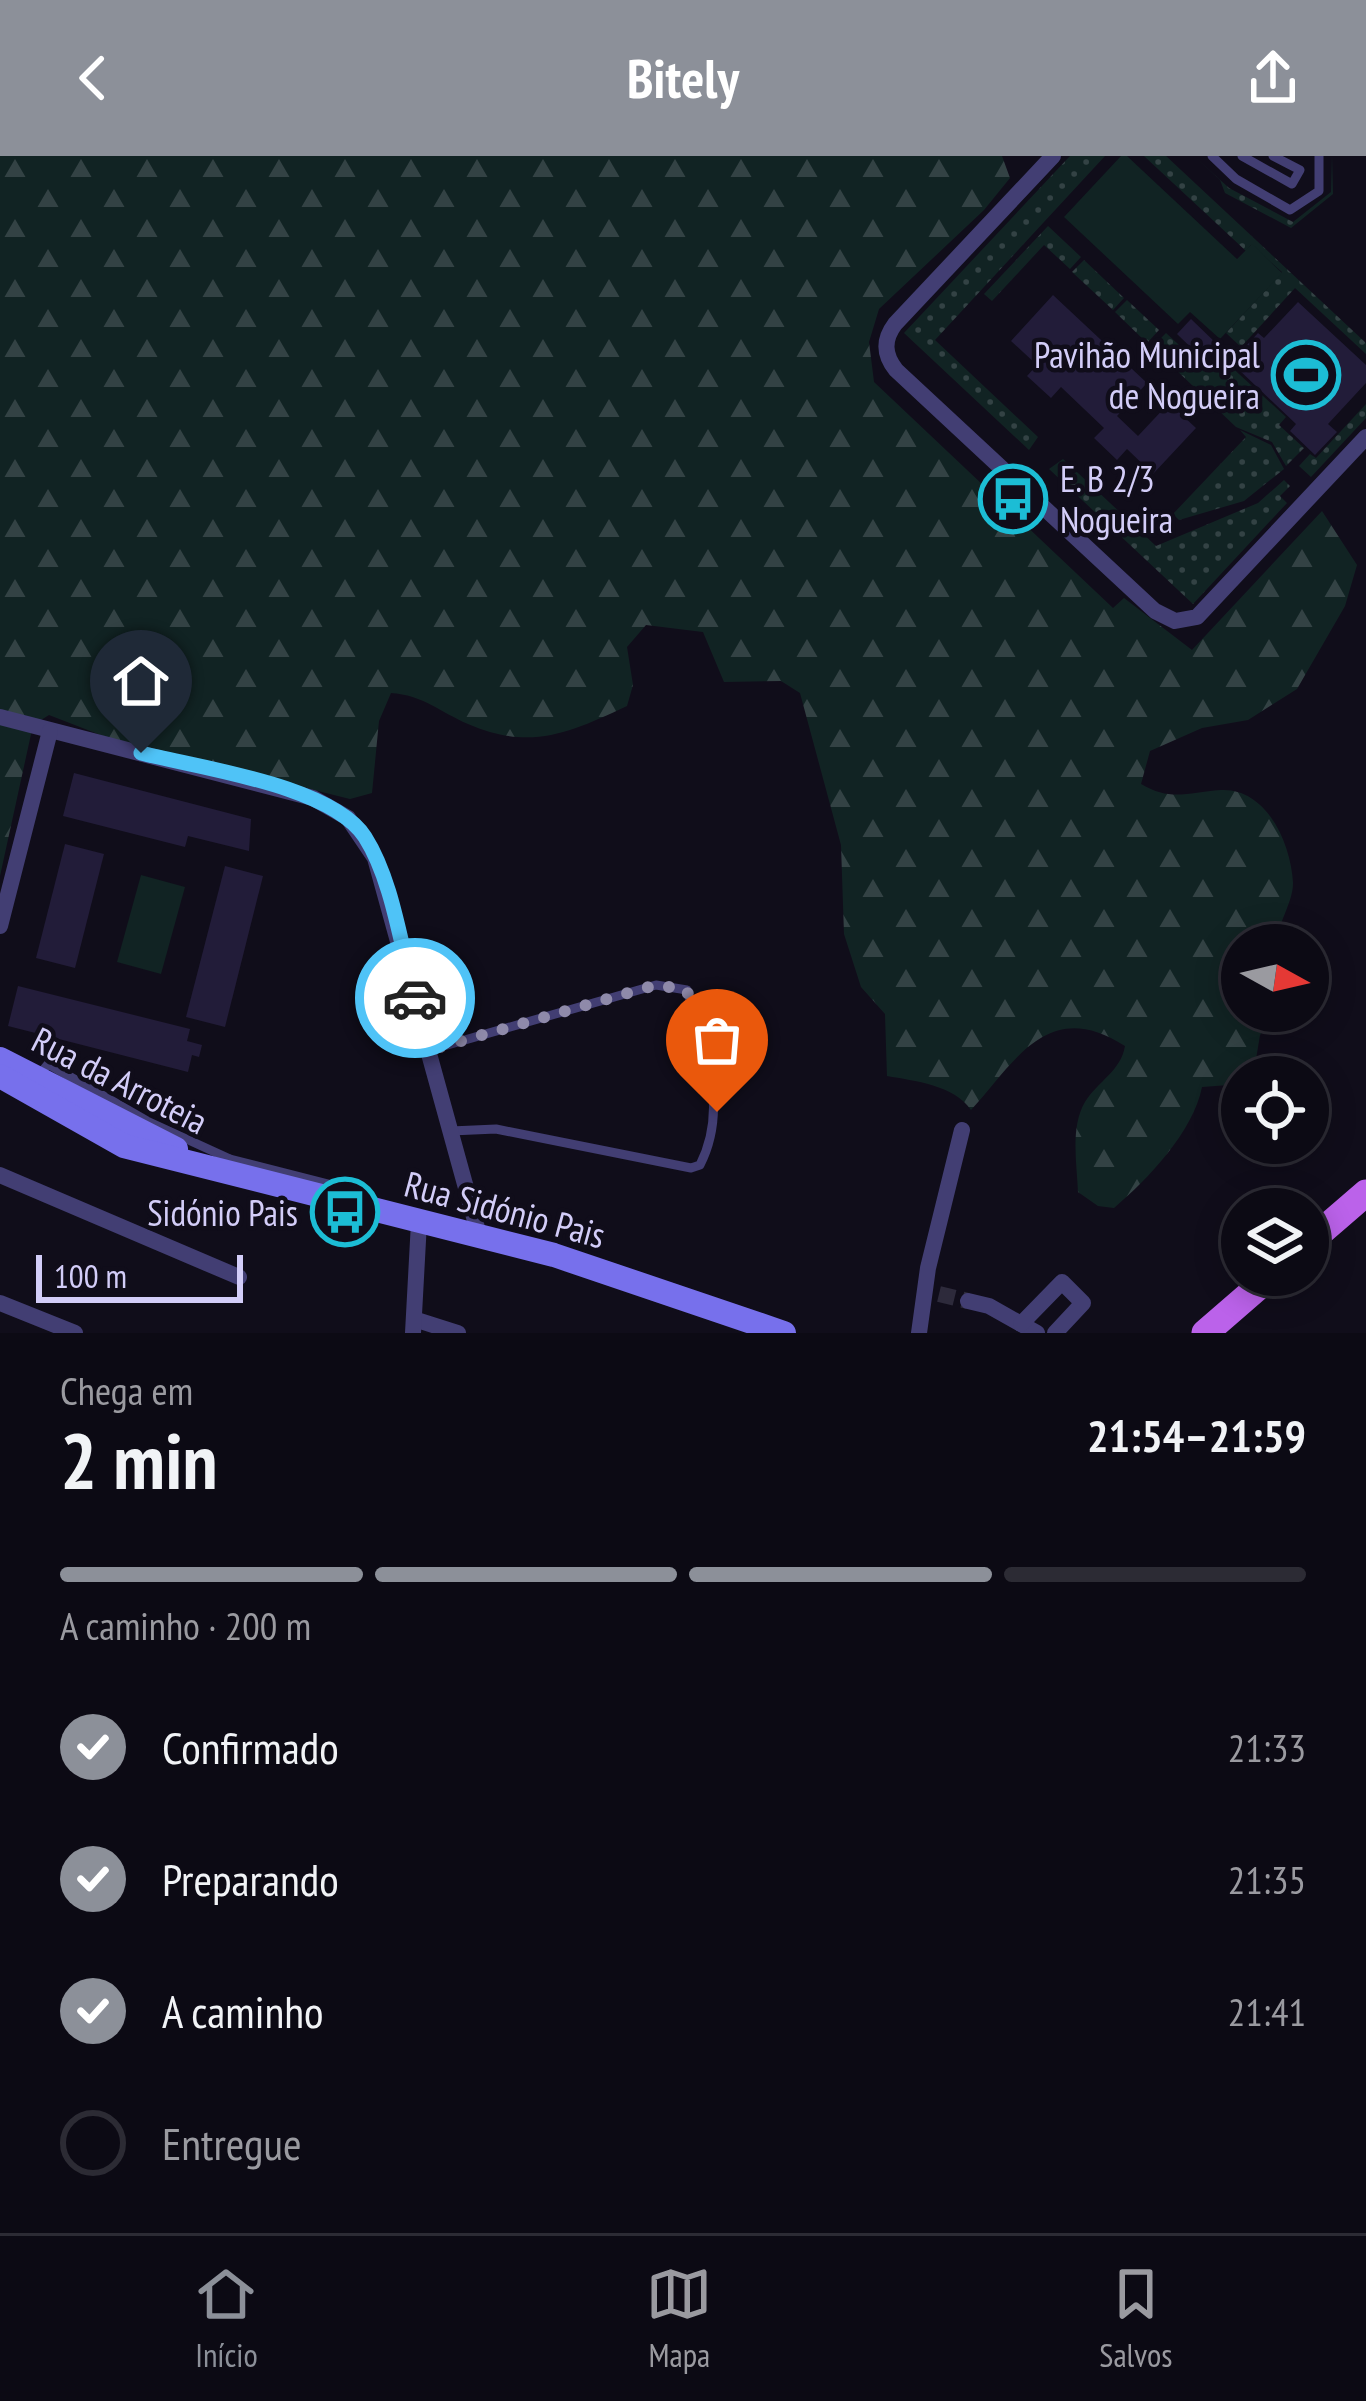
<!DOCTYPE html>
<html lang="pt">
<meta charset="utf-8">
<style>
:root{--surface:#0c0a14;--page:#1a1822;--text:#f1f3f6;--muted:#9a9aa0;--line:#2c2b34;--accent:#8c9099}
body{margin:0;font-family:"PT Sans Narrow",sans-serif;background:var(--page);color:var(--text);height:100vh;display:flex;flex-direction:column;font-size:45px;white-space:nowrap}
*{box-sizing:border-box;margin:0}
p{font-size:39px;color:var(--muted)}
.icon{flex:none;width:66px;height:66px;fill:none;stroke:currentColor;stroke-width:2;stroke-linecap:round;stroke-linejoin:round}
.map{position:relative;height:1177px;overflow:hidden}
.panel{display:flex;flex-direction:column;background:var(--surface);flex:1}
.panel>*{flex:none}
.needle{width:78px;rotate:98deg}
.fabs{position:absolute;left:1221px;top:768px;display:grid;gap:24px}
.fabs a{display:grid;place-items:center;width:108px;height:108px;border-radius:50%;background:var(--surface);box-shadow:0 6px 30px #0003,0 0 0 3px var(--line);font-size:60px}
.scale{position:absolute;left:36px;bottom:30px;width:207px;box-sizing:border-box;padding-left:12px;border:6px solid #d3cdf8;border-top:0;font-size:33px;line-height:42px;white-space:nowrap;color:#d3cdf8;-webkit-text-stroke:9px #100d1a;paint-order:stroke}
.pin{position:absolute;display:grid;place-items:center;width:102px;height:102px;color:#fff;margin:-123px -51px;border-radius:50% 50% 50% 0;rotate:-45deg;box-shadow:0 0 12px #0007}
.pin .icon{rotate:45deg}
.courier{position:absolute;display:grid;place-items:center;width:120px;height:120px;margin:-60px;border:9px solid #4fc3f7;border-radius:50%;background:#fff;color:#222;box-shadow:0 3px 15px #0007}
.head em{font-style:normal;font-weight:700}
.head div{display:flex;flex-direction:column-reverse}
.head{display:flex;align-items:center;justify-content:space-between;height:204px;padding:0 60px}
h1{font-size:78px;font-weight:700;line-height:90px}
.bar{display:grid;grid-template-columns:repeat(4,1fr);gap:18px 12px;align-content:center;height:144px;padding:0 60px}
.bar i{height:15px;border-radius:9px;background:var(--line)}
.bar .selected{background:var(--accent)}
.bar p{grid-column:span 4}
ol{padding:0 60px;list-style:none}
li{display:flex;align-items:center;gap:36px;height:132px}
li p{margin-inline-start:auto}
li .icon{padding:12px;border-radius:50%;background:var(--accent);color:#fff;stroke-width:4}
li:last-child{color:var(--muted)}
li i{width:66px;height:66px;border:6px solid var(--line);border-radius:50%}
header{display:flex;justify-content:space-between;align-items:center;height:156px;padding:0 60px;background:var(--accent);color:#fff;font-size:54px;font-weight:700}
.dock{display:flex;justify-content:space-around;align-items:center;height:168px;border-top:3px solid var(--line);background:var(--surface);font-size:33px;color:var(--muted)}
.dock a{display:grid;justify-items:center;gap:6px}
.dock .selected{color:var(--accent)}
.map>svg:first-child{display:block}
.grass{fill:url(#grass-dots)}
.forest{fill:url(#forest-firs)}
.park{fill:#112323}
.building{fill:#221c39}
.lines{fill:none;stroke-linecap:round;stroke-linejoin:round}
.minor-tunnel{stroke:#2d2a3b;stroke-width:16;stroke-dasharray:16 8;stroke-linecap:butt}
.service{stroke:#423e73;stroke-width:9}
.minor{stroke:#423e73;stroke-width:16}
.secondary{stroke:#7770ec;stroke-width:24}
.primary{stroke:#bb62ea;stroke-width:27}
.done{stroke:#8f8aaa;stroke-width:12;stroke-dasharray:0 21.6}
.route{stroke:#4fc3f7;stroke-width:15}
.labels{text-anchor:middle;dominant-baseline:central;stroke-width:9;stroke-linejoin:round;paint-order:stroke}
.poi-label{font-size:36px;fill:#d3cdf8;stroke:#100d1a;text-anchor:end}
.street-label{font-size:36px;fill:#d3cdf8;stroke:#100d1a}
</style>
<header><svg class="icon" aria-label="back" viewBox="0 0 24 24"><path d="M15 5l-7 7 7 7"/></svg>Bitely<svg class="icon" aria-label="share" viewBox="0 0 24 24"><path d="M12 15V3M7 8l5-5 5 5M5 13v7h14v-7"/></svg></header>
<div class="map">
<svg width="1366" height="1177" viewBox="0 0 1366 1177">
<defs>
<pattern id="grass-dots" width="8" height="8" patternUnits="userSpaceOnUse" patternTransform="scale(3)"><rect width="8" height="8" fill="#112323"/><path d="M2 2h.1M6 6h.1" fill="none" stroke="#334244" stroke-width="1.8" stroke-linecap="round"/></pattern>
<pattern id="forest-firs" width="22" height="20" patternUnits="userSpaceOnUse" patternTransform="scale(3)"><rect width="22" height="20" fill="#112323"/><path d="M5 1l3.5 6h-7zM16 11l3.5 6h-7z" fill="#334244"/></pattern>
</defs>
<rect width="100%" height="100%" fill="#100d1a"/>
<g class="grass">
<path d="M1070 0H1105L935 184 1038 281 1029 294 904 177Z"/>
<path d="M1144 0H1166L1366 187V198L1295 132 1241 191 1226 177 1282 116 1251 89 1246 95Z"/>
<path d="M1194 0 1229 32 1293 66 1331 36 1332 0 1333 38 1291 72 1225 37 1220 24Z"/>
<path d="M1048 70 1081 101 1070 113 1044 89 992 145 984 138Z"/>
<path d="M1084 104 1124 142 1113 154 1072 116Z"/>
<path d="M1127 144 1159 174 1147 187 1115 156Z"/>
<path d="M1166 177 1203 211 1228 190 1235 197 1227 207 1286 261 1279 269 1304 292 1286 310 1272 286 1236 271 1152 191Z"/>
<path d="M1366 248V262L1311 321 1299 310 1310 298 1316 302Z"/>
<path d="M1240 274 1271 289 1284 313 1244 345 1179 364 1173 358 1246 281Z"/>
<path d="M1063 303 1156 390 1258 347 1284 324 1290 330 1280 340 1287 347 1193 448 1049 313Z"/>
</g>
<path class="forest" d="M0 0H1002L1010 22 984 54 879 153 869 186 874 226 1113 452 1124 442 1192 494 1322 355 1357 409 1345 450 1297 533 1248 564 1202 572 1150 595 1141 628C1171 646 1189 636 1221 634 1267 632 1291 688 1293 727 1293 747 1277 768 1276 789H1242V855H1275L1260 879 1253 921H1242V928L1202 931C1193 976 1148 1023 1114 1052L1098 1050 1078 1036C1077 1008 1070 971 1085 946 1098 925 1121 915 1125 890 1048 840 1015 906 971 954 954 929 915 925 887 920L885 858 861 831 844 778 841 689 800 537 781 525 724 526 703 476 646 469 627 491 633 529 627 550C569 577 531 595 468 568 440 556 423 539 391 537L379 565 372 637 350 643 111 583 49 559 33 569 0 720Z"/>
<g class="park">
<path d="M1121 0H1127L1237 103 1252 88 1282 117 1220 183 1190 156 1178 168 1064 61Z"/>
<path d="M141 719 185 731 161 818 117 806Z"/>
</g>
<g class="building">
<path d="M1053 139 1147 227 1117 260 1138 280 1169 247 1196 272 1153 318 1127 293 1117 304 1094 282 1104 272 1061 231 1051 242 1027 220 1037 209 1011 185Z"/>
<path d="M1298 146 1366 209V227L1328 268 1337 276 1315 299 1290 275 1296 268 1237 212 1241 207 1235 202 1258 177 1264 182Z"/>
<path d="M1191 163 1219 190 1205 205 1177 178Z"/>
<path d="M74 617 251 663 249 695 188 680 185 691 63 660Z"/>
<path d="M65 688 104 698 75 812 36 802Z"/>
<path d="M225 710 263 720 225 871 186 861Z"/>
<path d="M18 830 190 873 187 885 202 889 199 901 192 899 188 916 8 870Z"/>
</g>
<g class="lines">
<path class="minor-tunnel" d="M939 1138 968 1145"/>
<g class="service">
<path d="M1212 0 1236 23 1290 54 1319 35V0"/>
<path d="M1242 0 1292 28 1300 14 1273 0"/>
<path d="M430 894 656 829 687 834C703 894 730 950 700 1009L691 1012 496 973 451 975"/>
<path d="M39 919 48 908 147 965 230 1003"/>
<path d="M227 1008 230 1003 344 1032 342 1041"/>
</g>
<g class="minor">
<path d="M1053 0 895 168C883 184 884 199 896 214L1155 455 1175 465 1197 461 1366 281"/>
<path d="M0 561 313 642 348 662 375 702 479 1079"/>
<path d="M0 770 50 575"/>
<path d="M0 1019 239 1121"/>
<path d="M968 1145 989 1150 1037 1177"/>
<path d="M0 1147 75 1177"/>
<path d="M414 1163 458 1177"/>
<path d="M1021 1168 1062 1126 1083 1147 1055 1177"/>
<path d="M413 1177 419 1066"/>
<path d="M919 1177 928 1112 962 974"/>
</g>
<g class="secondary">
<path d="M0 903 176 993"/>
<path d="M0 920 124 990 554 1099 784 1177"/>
</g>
<g class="primary">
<path d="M1308 1087 1366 1037"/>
<path d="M1205 1177 1272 1119"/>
</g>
</g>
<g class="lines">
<path class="done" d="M415 842 430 894 656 829 687 834 717 956"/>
<path class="route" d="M141 597C199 612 331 629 365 681 393 725 401 792 415 842"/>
</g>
<defs>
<symbol id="stadium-ring" viewBox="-11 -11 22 22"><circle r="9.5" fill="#100d1a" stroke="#1cbdd5" stroke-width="1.5"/><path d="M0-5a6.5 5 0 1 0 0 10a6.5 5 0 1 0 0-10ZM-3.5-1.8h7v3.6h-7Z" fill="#1cbdd5"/></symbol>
<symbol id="bus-ring" viewBox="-11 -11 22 22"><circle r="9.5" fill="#100d1a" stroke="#1cbdd5" stroke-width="1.5"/><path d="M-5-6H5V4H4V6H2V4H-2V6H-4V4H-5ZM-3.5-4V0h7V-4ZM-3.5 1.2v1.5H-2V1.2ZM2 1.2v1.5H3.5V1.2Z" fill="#1cbdd5"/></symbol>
</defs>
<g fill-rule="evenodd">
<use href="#stadium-ring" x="1268" y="181" width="76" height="76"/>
<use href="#bus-ring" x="975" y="305" width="76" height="76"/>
<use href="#bus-ring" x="307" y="1018" width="76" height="76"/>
</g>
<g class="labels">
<g class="poi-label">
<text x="1260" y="198">Pavihão Municipal<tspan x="1260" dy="41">de Nogueira</tspan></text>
<text x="1060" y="322" text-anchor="start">E. B 2/3<tspan x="1060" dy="41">Nogueira</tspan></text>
<text x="298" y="1056">Sidónio Pais</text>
</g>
<g class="street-label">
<text transform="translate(120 924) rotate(27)">Rua da Arroteia</text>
<text transform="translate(505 1053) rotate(15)">Rua Sidónio Pais</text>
</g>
</g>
</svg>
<div class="fabs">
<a><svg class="needle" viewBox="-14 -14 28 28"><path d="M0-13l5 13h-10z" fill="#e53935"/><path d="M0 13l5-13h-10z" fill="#9a9aa0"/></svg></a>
<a><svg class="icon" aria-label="locate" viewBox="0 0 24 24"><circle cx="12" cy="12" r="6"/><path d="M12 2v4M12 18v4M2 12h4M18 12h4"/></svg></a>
<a><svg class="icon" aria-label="layers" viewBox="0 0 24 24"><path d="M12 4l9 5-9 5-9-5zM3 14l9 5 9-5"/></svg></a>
</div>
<div class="scale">100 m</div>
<div class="pin" style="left:717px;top:956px;background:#ea580c"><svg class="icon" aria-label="bag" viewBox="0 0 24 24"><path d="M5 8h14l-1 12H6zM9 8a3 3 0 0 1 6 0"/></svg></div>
<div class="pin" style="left:141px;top:597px;background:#1f2937"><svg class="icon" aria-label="home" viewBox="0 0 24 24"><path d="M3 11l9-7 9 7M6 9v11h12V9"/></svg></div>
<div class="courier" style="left:415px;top:842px"><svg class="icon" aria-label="car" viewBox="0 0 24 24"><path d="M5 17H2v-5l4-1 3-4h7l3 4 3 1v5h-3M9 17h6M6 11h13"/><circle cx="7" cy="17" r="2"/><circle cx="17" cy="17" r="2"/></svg></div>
</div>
<section class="panel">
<div class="head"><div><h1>2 min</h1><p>Chega em</p></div><em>21:54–21:59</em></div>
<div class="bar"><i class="selected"></i><i class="selected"></i><i class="selected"></i><i></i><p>A caminho · 200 m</p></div>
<ol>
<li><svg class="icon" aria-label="check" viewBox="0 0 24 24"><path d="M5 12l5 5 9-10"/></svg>Confirmado<p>21:33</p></li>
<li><svg class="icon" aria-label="check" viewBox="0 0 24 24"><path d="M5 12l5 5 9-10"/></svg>Preparando<p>21:35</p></li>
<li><svg class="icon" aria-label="check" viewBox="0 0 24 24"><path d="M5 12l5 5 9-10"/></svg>A caminho<p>21:41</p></li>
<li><i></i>Entregue</li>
</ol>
</section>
<nav class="dock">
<a class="selected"><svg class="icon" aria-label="home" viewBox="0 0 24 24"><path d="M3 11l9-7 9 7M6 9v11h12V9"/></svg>Início</a>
<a><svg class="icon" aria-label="map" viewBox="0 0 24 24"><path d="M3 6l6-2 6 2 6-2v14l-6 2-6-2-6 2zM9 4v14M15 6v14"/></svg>Mapa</a>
<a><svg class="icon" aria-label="saved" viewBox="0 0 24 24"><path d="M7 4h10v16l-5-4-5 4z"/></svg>Salvos</a>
</nav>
